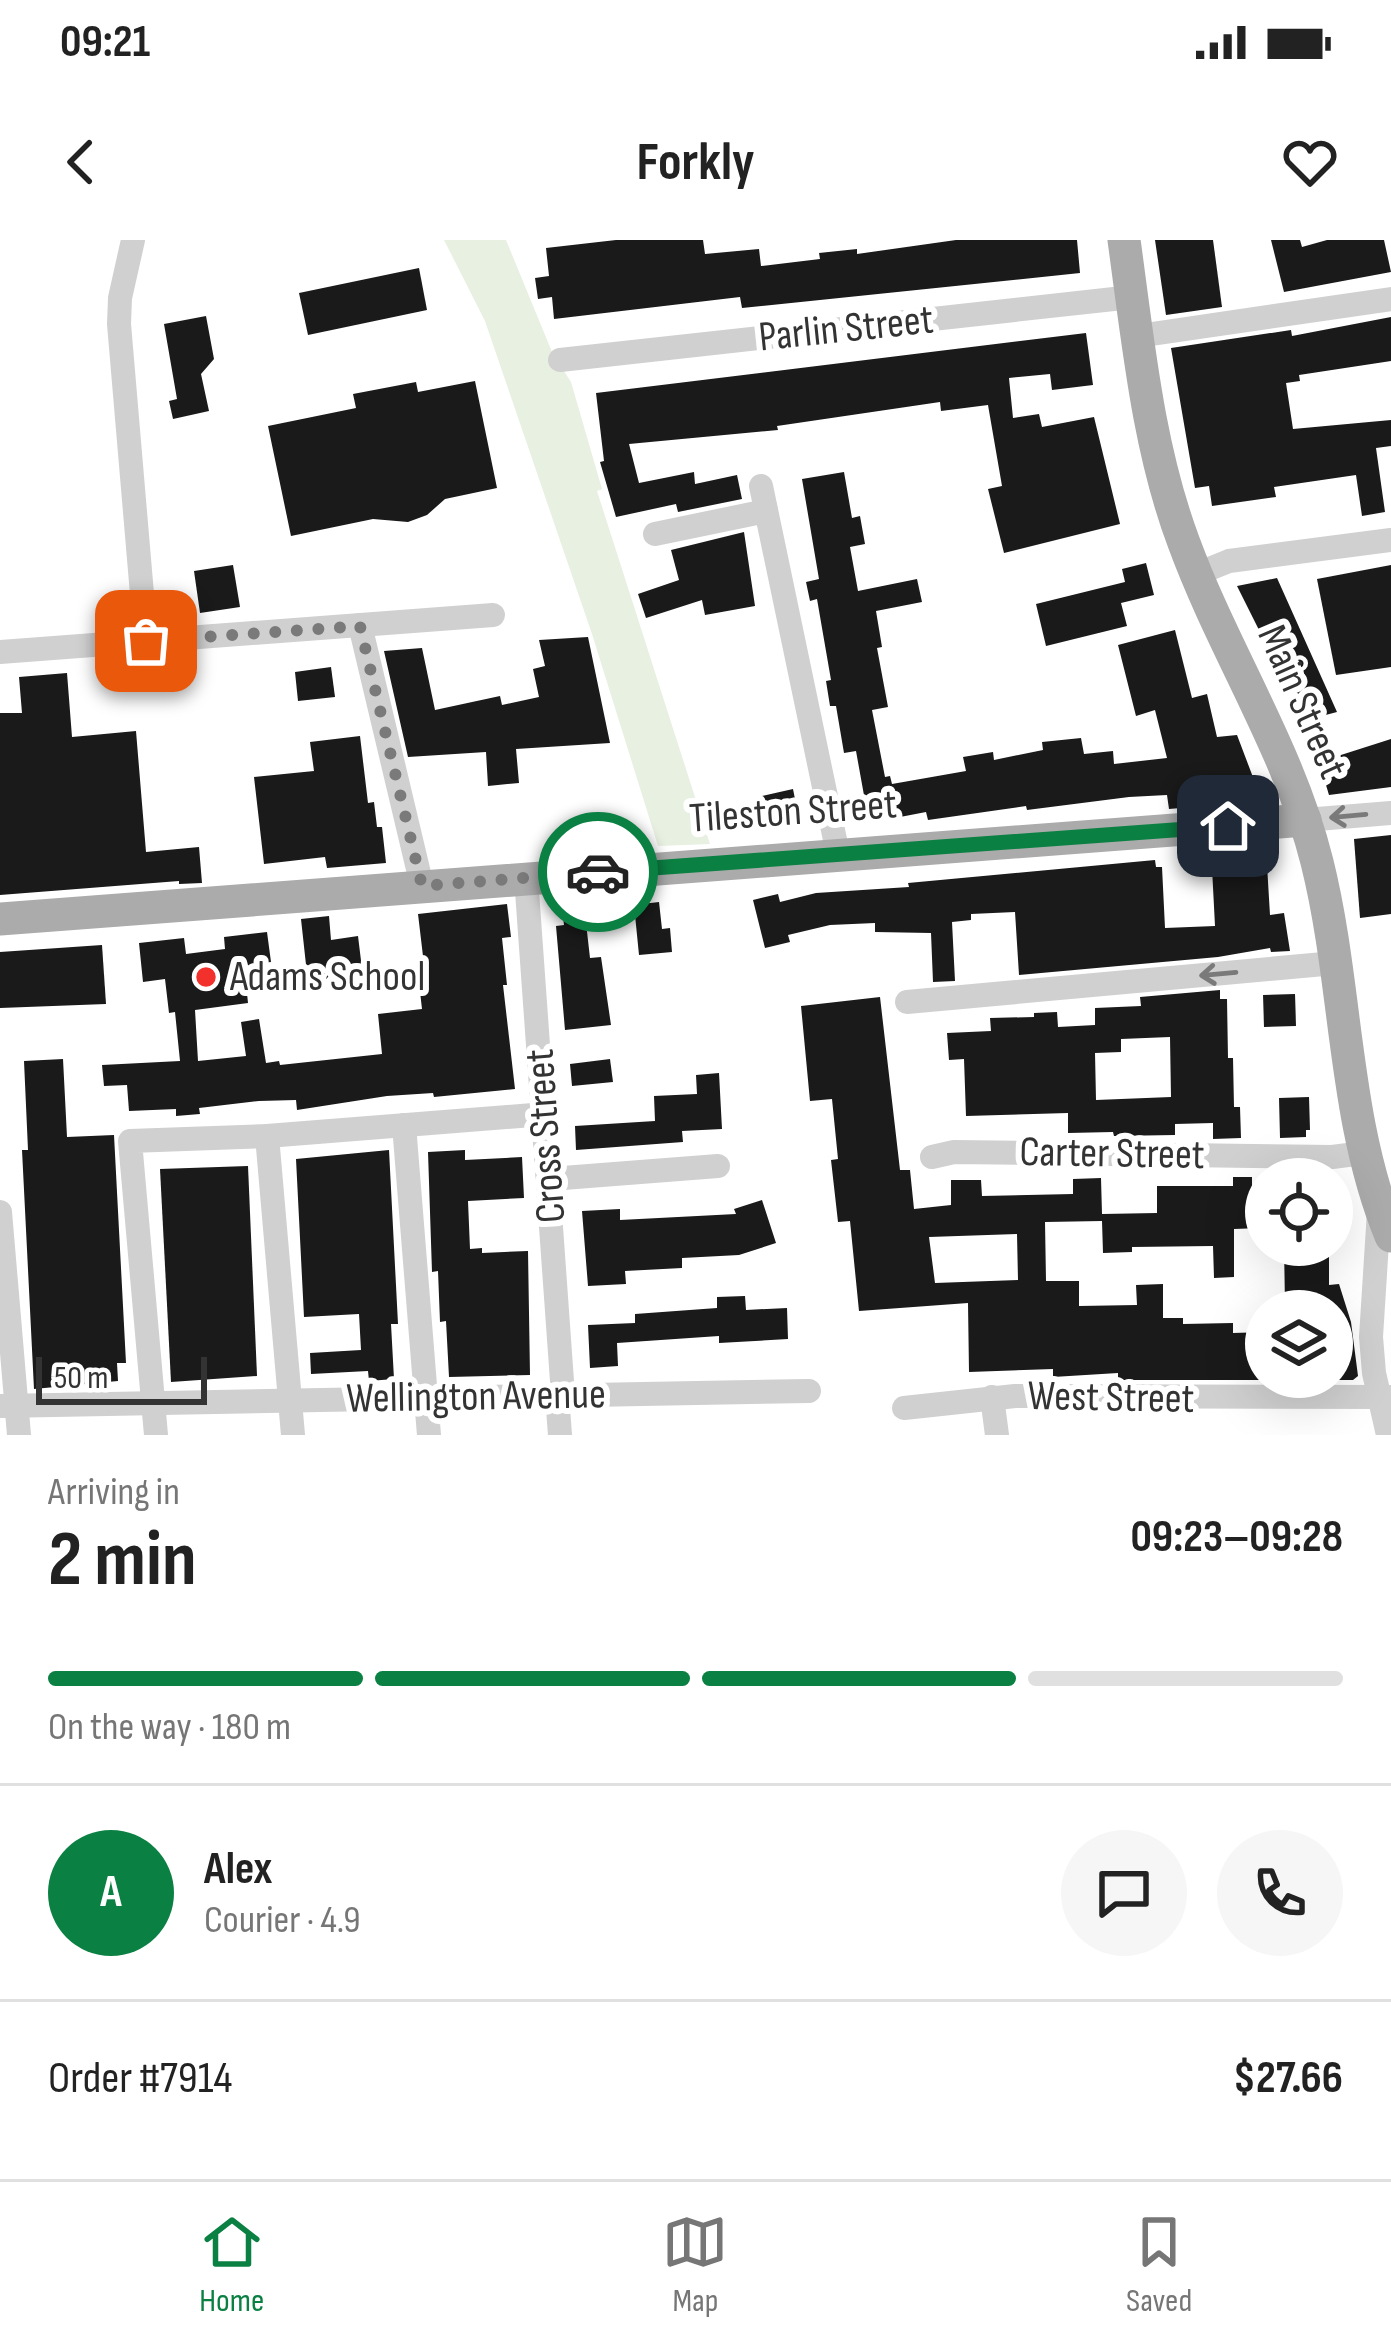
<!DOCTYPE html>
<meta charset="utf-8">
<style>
:root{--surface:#fff;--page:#f6f6f6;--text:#222;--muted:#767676;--line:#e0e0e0;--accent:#0b8043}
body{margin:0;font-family:"Sofia Sans Condensed",sans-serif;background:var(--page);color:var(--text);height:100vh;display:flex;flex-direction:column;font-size:45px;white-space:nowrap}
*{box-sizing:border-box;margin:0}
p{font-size:39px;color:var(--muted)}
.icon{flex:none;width:66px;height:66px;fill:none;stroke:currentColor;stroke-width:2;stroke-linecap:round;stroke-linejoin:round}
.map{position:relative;height:1195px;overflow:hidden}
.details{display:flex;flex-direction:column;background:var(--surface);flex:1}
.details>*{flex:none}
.tools{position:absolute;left:1245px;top:918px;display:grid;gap:24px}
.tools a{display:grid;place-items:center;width:108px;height:108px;border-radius:50%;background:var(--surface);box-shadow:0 12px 48px #0002;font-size:60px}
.scale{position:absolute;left:36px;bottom:30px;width:171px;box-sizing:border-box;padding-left:12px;border:6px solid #333;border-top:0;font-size:33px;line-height:42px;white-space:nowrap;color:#333;-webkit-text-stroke:9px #fff;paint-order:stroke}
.pin{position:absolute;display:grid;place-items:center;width:102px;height:102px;color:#fff;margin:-51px;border-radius:24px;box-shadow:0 6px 18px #0006}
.courier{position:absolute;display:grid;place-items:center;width:120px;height:120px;margin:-60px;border:9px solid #0b8043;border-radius:50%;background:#fff;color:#222;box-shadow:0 3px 15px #0007}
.summary em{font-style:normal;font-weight:700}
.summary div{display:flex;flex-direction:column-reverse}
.summary{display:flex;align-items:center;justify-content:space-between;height:204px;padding:0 48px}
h1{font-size:78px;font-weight:700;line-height:90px}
.bar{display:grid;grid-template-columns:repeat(4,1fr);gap:18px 12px;align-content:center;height:144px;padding:0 48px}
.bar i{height:15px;border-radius:9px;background:var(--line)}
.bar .active{background:var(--accent)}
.bar p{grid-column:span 4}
.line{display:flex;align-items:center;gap:30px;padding:0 48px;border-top:3px solid var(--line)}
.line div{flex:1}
.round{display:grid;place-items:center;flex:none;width:126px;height:126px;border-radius:63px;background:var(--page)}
.status{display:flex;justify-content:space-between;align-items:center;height:84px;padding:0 60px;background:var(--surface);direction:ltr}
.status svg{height:33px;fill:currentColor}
header{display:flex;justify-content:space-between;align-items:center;height:156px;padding:0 48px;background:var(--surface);font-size:54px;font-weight:700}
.menu{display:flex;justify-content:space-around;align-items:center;height:168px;border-top:3px solid var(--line);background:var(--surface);font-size:33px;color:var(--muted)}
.menu a{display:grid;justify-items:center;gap:6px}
.menu .active{color:var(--accent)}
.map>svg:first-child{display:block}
.green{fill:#e8f0e1}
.building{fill:#1a1a1a;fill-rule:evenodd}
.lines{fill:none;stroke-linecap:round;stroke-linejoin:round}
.minor{stroke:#d0d0d0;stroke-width:24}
.major{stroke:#ababab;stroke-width:33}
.oneway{stroke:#7a7a7a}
.done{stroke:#7a7a7a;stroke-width:12;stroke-dasharray:0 21.6}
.route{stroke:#0b8043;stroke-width:15}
.poi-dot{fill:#f3312c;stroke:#fff;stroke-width:4.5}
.labels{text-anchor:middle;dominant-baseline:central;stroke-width:12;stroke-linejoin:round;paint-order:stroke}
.street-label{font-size:42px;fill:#333;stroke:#fff}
.poi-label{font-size:42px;fill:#333;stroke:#fff;text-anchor:start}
</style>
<div class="status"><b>09:21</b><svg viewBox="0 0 49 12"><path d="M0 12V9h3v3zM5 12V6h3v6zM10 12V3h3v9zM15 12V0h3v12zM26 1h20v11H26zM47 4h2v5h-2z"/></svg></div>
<header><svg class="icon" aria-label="back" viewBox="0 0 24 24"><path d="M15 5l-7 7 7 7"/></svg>Forkly<svg class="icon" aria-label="heart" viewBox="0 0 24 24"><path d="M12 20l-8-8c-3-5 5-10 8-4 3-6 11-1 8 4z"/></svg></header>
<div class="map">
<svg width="1391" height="1195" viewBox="0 0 1391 1195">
<rect width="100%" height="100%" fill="#fff"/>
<path class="green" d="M444 0H506L552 112 571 142 602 249 597 251 710 604 658 606 592 394 485 81Z"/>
<g class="building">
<path d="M616 0H703L705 14 759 9 761 26 820 19 819 13 857 9V14L956 0H1077L1080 33 742 68 740 57 554 79 552 57 538 59 535 38 549 36 546 8Z"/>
<path d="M1155 0H1213L1222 67 1166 75Z"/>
<path d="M1271 0H1300L1302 7 1327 0H1384L1391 32 1284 52Z"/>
<path d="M419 28 427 70 308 95 299 53Z"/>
<path d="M206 76 214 119 201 134 209 171 173 179 169 161 177 159 164 84Z"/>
<path d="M1391 77V121L1299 135 1300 141 1286 143 1293 189 1391 180V206L1376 208 1385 272 1362 276 1356 235 1274 247 1276 257 1212 266 1209 246 1195 248 1171 108 1291 90 1292 96Z"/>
<path d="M1086 93 1093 145 1052 150 1050 134 1009 138 1013 178 1039 174 1042 187 1094 177 1120 284 1004 313 988 249 1002 246 988 165 941 171 940 162 777 186 778 190 629 204 639 243 694 232 695 244 737 235 742 259 678 272 676 264 616 277 600 222 604 221 596 153Z"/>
<path d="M475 141 497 248 445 259 427 275 408 282 373 279 291 296 268 186 356 168 353 154 416 142 418 152Z"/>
<path d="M844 232 852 278 860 276 865 304 850 307 858 351 917 339 922 362 876 371 882 407 877 408 888 467 872 470 885 537 890 536 892 544 966 531 963 517 993 512 994 520 1043 510 1042 502 1081 498 1084 514 1113 511 1114 524 1167 518 1155 470 1136 476 1118 405 1175 390 1192 458 1207 454 1217 497 1237 495 1262 561 1169 569 1167 555 1129 557 1027 570 1026 566 928 580 926 572 869 583 856 511 844 513 836 466H830L826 441 831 440 817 359 810 361 806 342 819 339 802 239Z"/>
<path d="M744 292 755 366 705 375 702 360 646 378 638 354 679 340 671 310Z"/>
<path d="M1146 323 1154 355 1121 363 1127 386 1046 406 1036 364 1125 342 1122 329Z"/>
<path d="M233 325 240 367 200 373 194 331Z"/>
<path d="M1391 325V427L1336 435 1317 339Z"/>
<path d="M1277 338 1290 367 1337 472 1299 482 1292 453 1301 450 1289 401 1267 406 1237 346Z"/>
<path d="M588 397 610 503 516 509 519 543 488 546 486 512 408 517 384 411 422 408 435 470 500 456 502 465 539 457 533 429 545 426 539 400Z"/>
<path d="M331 427 335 457 298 461 295 432Z"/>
<path d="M67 433 72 497 136 491 146 612 199 607 202 643 179 644V641L0 655V473H22L19 437Z"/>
<path d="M360 496 368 563 374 562 377 587H382L386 623 327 628 325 617 264 624 254 537 314 531 310 502Z"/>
<path d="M1391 499V547L1329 555 1319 522Z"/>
<path d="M793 549 800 584 769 590 762 556Z"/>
<path d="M1391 595V674L1360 678 1354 599Z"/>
<path d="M1155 620 1156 627H1162L1165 688 1215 686 1212 628 1267 625 1270 675 1284 673 1290 711 1271 712 1270 708 1218 717 1019 735 1015 672 971 674V680L952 682 955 741 933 742 931 693 875 692V683L830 685 788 695 790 702 765 708 753 660 778 654 780 662 816 653 909 647 908 643Z"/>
<path d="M659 662 662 689 670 688 672 712 639 715 634 665Z"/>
<path d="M507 664 511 697 502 698 507 745H503L515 849 434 857 433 853 387 856 297 870 296 860 259 861 199 868 200 874 176 876V869L129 871 127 845 104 846 102 825 180 821 175 772 169 773 165 739 143 742 139 703 184 698 186 714 225 709 224 697 267 692 271 722 262 723 263 732 245 734 248 763 195 770 198 821 246 816 241 782 259 779 266 823 279 821 280 825 382 814 378 774 422 769 418 734 425 733 418 674Z"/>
<path d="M584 665 590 718 601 717 611 785 565 790 556 686 564 685 562 667Z"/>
<path d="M329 676 331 700 358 696 363 737 308 743 301 679Z"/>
<path d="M102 705 106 764 0 768V712Z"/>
<path d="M1220 750V759H1227L1228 818H1233L1234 867H1240L1241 898 1213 899V883L1175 884V895L1114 896 1113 892 1068 893V873L966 876 964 819 949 820 947 793 991 791 990 778 1034 777V773L1057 772 1058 787 1095 785V768L1141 766 1140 757ZM1170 797 1171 857 1096 860 1095 813 1121 812V799Z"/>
<path d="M1295 754 1296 786 1264 787 1263 755Z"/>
<path d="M880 757 900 930H910L914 969 951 965V940H981L982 956 1073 954V939L1101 938 1102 974 1157 973V946H1233V937H1252V947H1260L1261 988 1234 989V1037L1214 1038 1213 1006 1132 1007V1012L1103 1013 1102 981 1045 982 1046 1041H1079V1066L1137 1065 1136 1045 1163 1044V1078H1183V1084L1233 1083V1093L1266 1092V1140H1118V1133L1053 1137V1129L969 1132 968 1063 859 1071 850 981 838 982 831 920 838 919 832 859 810 861 801 766ZM1017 994 1018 1040 935 1043 929 997Z"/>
<path d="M63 819 67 897 114 895 126 1123H117L118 1141 34 1149 22 910H28L24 821Z"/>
<path d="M610 819 613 842 572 846 570 824Z"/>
<path d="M719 833 722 889 682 891 683 902 576 910 575 886 655 881 654 856 697 854 696 835Z"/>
<path d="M1309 857 1310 890H1306V897L1280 898 1279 858Z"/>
<path d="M389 910 398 1084H391L394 1139 369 1141 368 1131 311 1134 310 1113 361 1110 359 1074 304 1077 296 919Z"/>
<path d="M465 910V920L522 917 524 958 468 961 470 1009 482 1008V1013L528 1011 530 1135 449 1137 446 1081 440 1082 438 1031 432 1032 428 912Z"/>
<path d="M248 926 257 1136 171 1142 160 929Z"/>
<path d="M762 960 776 1003 739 1015 682 1018V1028L625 1031 626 1044 588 1046 582 971 620 969V980L736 974 734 969Z"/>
<path d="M1284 1005H1329V1045L1339 1044 1351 1082 1358 1136 1353 1140H1332V1071H1306L1305 1065H1285Z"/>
<path d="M745 1056 746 1070 787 1068 788 1099 719 1103V1096L617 1103 618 1126 590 1128 588 1085 635 1083V1074L717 1068V1057Z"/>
</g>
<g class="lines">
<g class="minor">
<path d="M133 0 120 58 119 84 146 401"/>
<path d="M1138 96 1391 59"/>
<path d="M560 120 1132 57"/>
<path d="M761 246 838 614"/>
<path d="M655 294 766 271"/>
<path d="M1197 334 1229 321 1391 300"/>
<path d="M360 385 422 646"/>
<path d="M0 412 493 375"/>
<path d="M1305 580 1391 573"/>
<path d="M526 637 563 1155"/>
<path d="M907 762 1335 723"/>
<path d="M404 885 429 1195"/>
<path d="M267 896 293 1195"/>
<path d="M932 917 954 912 1332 917 1364 913"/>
<path d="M550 939 718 926"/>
<path d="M1379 971 1371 1097 1374 1133 1388 1195"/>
<path d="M0 972 19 1195"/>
<path d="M557 1155 560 1195"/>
<path d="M992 1157 997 1195"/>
<path d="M0 1166 809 1151"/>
<path d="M904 1168 1015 1156 1391 1157"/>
<path d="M156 1195 130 901 267 896 545 874"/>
</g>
<g class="major">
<path d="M1124 0C1138 101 1148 208 1184 303 1224 412 1289 509 1317 622 1348 746 1342 877 1391 996"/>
<path d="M0 679 1305 580"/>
</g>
</g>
<defs><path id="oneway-shaft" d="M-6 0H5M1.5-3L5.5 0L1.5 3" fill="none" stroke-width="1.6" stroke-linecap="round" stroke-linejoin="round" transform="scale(3)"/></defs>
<g class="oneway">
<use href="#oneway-shaft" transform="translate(1348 576) rotate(175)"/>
<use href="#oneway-shaft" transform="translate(1218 734) rotate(175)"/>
</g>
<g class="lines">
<path class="done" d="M146 401 360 386 422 646 598 632"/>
<path class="route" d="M598 632 1228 586"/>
</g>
<circle class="poi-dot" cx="206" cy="737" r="12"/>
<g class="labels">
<g class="street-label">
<text transform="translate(846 89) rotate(-6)">Parlin Street</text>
<text transform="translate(1302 462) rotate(66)">Main Street</text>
<text transform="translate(793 572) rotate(-4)">Tileston Street</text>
<text transform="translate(546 896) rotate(-94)">Cross Street</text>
<text transform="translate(1112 914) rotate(1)">Carter Street</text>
<text transform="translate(476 1157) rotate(-1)">Wellington Avenue</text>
<text transform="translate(1111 1158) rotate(1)">West Street</text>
</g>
<g class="poi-label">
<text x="230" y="737">Adams School</text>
</g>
</g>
</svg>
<div class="tools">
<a><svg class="icon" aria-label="locate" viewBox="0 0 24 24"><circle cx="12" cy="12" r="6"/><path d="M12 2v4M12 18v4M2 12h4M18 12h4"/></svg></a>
<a><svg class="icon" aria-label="layers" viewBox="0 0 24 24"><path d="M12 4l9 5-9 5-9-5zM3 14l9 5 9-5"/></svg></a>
</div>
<div class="scale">50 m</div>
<div class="pin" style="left:146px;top:401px;background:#ea580c"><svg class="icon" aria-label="bag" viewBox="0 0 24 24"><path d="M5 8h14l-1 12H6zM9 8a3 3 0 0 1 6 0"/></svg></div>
<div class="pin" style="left:1228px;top:586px;background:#1f2937"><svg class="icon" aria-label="home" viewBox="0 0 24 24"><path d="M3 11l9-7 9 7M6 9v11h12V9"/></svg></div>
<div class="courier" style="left:598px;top:632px"><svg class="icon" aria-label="car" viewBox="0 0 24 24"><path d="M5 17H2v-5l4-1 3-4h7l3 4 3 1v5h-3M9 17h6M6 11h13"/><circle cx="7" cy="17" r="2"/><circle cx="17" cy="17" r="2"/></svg></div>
</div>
<section class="details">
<div class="summary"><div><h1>2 min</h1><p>Arriving in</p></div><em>09:23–09:28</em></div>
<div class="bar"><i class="active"></i><i class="active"></i><i class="active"></i><i></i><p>On the way · 180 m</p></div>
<div class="line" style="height:216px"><b class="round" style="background:var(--accent);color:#fff">A</b><div><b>Alex</b><p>Courier · 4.9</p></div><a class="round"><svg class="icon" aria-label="chat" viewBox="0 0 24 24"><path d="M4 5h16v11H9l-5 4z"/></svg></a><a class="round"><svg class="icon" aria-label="phone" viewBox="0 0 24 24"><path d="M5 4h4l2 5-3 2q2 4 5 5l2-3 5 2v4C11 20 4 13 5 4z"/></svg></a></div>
<div class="line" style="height:156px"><div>Order #7914</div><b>$27.66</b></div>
</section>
<nav class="menu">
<a class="active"><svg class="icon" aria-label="home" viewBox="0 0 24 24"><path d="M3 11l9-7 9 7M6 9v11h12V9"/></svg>Home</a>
<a><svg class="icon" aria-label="map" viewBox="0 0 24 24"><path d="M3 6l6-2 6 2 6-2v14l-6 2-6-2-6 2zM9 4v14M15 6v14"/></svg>Map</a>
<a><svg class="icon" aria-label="saved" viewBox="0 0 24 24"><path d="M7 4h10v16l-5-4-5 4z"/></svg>Saved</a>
</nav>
